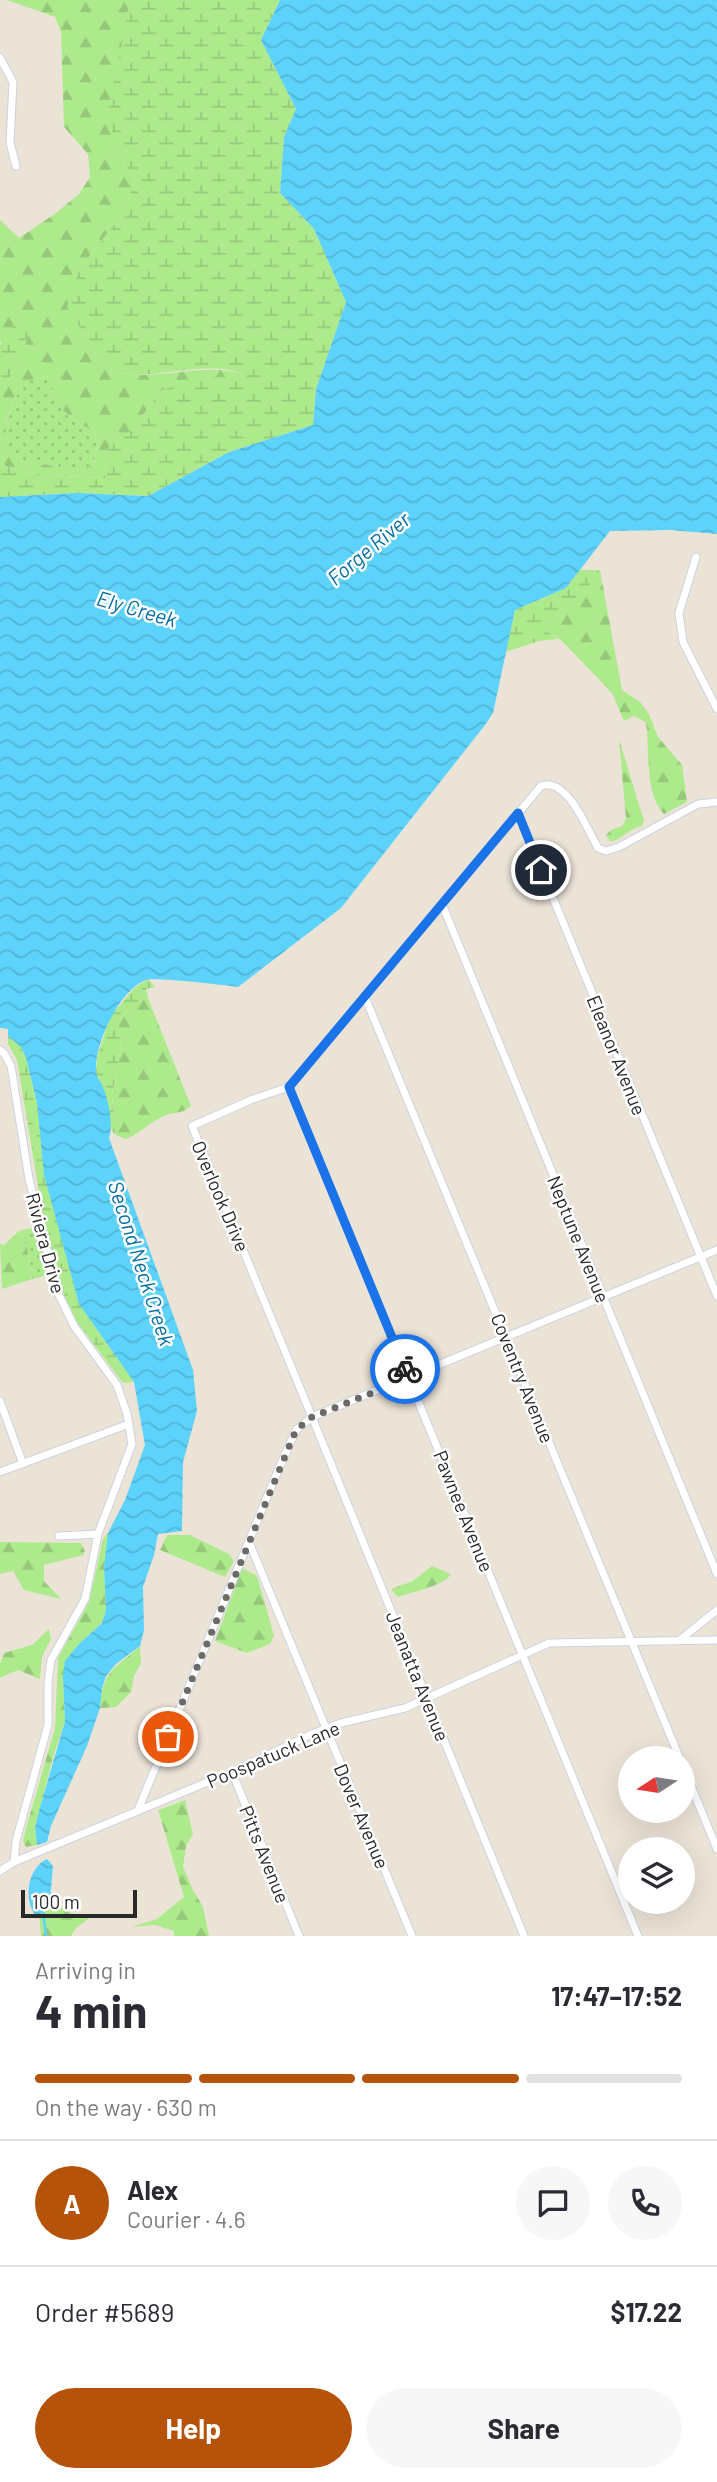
<!DOCTYPE html>
<meta charset="utf-8">
<style>
:root{--surface:#fff;--page:#f7f7f7;--text:#2b2b33;--muted:#7c7c81;--line:#e1e1e2;--accent:#b45309}
body{margin:0;font-family:Barlow,sans-serif;background:var(--page);color:var(--text);height:100vh;display:flex;flex-direction:column;font-size:26px;white-space:nowrap}
*{box-sizing:border-box;margin:0}
p{font-size:23px;color:var(--muted)}
.icon{flex:none;width:38px;height:38px;fill:none;stroke:currentColor;stroke-width:2;stroke-linecap:round;stroke-linejoin:round}
.map{position:relative;height:1936px;overflow:hidden}
.panel{display:flex;flex-direction:column;background:var(--surface);flex:1}
.panel>*{flex:none}
.needle{width:46px;rotate:258deg}
.fabs{position:absolute;left:618px;top:1746px;display:grid;gap:14px}
.fabs a{display:grid;place-items:center;width:77px;height:77px;border-radius:50%;background:var(--surface);box-shadow:0 7px 28px #0002;font-size:35px}
.scale{position:absolute;left:21px;bottom:18px;width:116px;box-sizing:border-box;padding-left:7px;border:4px solid #282828;border-top:0;font-size:19px;line-height:24px;white-space:nowrap;color:#282828;-webkit-text-stroke:5px #fff;paint-order:stroke}
.pin{position:absolute;display:grid;place-items:center;width:60px;height:60px;color:#fff;margin:-30px;border:4px solid #fff;border-radius:50%;box-shadow:0 2px 7px #0007}
.courier{position:absolute;display:grid;place-items:center;width:70px;height:70px;margin:-35px;border:5px solid #1a73e8;border-radius:50%;background:#fff;color:#222;box-shadow:0 2px 9px #0007}
.summary em{font-style:normal;font-weight:700}
.summary div{display:flex;flex-direction:column-reverse}
.summary{display:flex;align-items:center;justify-content:space-between;height:119px;padding:0 35px}
h1{font-size:46px;font-weight:700;line-height:52px}
.bar{display:grid;grid-template-columns:repeat(4,1fr);gap:10px 7px;align-content:center;height:84px;padding:0 35px}
.bar i{height:9px;border-radius:5px;background:var(--line)}
.bar .active{background:var(--accent)}
.bar p{grid-column:span 4}
.line{display:flex;align-items:center;gap:18px;padding:0 35px;border-top:2px solid var(--line)}
.line div{flex:1}
.round{display:grid;place-items:center;flex:none;width:74px;height:74px;border-radius:37px;background:var(--page)}
.action{display:flex;gap:14px;margin-top:auto;padding:14px 35px}
.action a{flex:1;height:80px;border-radius:42px;background:var(--accent);color:#fff;font-size:28px;font-weight:700;line-height:80px;text-align:center}
.action a+a{background:var(--page);color:var(--text)}
.map>svg:first-child{display:block}
.grass{fill:url(#grass-dots)}
.forest{fill:url(#forest-firs);fill-rule:evenodd}
.wetland{fill:url(#wetland-marsh)}
.water{fill:url(#water-waves)}
.lines{fill:none;stroke-linecap:round;stroke-linejoin:round}
.stream{stroke:#5dd3fb;stroke-width:2.5}
.minor-casing{stroke:#ccd1e3;stroke-width:9}
.minor{stroke:#fff;stroke-width:7}
.done{stroke:#6d6965;stroke-width:7;stroke-dasharray:0 12.6}
.route{stroke:#1a73e8;stroke-width:9}
.labels{text-anchor:middle;dominant-baseline:central;stroke-width:5;stroke-linejoin:round;paint-order:stroke}
.street-label{font-size:19px;fill:#282828;stroke:#fff}
.water-label{font-size:21px;font-style:italic;fill:#006da3;stroke:#fff}
</style>
<div class="map">
<svg width="717" height="1936" viewBox="0 0 717 1936">
<defs>
<pattern id="grass-dots" width="8" height="8" patternUnits="userSpaceOnUse" patternTransform="scale(1.75)"><rect width="8" height="8" fill="#adea8c"/><path d="M2 2h.1M6 6h.1" fill="none" stroke="#95c979" stroke-width="1.8" stroke-linecap="round"/></pattern>
<pattern id="forest-firs" width="22" height="20" patternUnits="userSpaceOnUse" patternTransform="scale(1.75)"><rect width="22" height="20" fill="#adea8c"/><path d="M5 1l3.5 6h-7zM16 11l3.5 6h-7z" fill="#95c979"/></pattern>
<pattern id="wetland-marsh" width="20" height="14" patternUnits="userSpaceOnUse" patternTransform="scale(1.75)"><rect width="20" height="14" fill="#adea8c"/><path d="M1 5h8M5 5V1M11 12h8M15 12V8" fill="none" stroke="#95c979"/></pattern>
<pattern id="water-waves" width="16" height="10" patternUnits="userSpaceOnUse" patternTransform="scale(1.75)"><rect width="16" height="10" fill="#5dd3fb"/><path d="M0 5q4-4 8 0t8 0" fill="none" stroke="#51b5d7"/></pattern>
</defs>
<rect width="100%" height="100%" fill="#ece3d7"/>
<g class="grass">
<path d="M46 376C52 387 57 402 64 411 85 434 109 423 92 466L74 469 26 462 8 450 5 426 15 398 29 380Z"/>
<path d="M36 1227 49 1275 32 1279 27 1247 19 1231Z"/>
</g>
<g class="forest">
<path d="M7 0H129L115 147 135 181 123 214 80 268 87 338 104 366C114 369 125 375 135 375 174 376 212 362 249 376L162 390 130 432 107 449 105 478 43 475 5 466 0 453V393L20 361V316L2 343 0 341V220L19 238 56 213 79 194 90 177 88 154 64 127 61 32 55 17ZM46 376C52 387 57 402 64 411 85 434 109 423 92 466L74 469 27 462 8 450 5 425 15 398 29 380Z"/>
<path d="M600 570 622 690 640 702 649 714 658 737 682 765 687 802 664 814C644 794 650 748 646 722L634 716 624 721 612 693 562 641 544 629 562 609 584 593Z"/>
<path d="M619 739 644 821 642 826C628 829 623 839 610 842L606 835 611 830 622 826 626 819Z"/>
<path d="M148 998 191 1106C182 1115 171 1111 160 1118 147 1125 141 1132 126 1139L116 1135 112 1095 121 1047 118 1020 133 1004Z"/>
<path d="M19 1231 27 1247 32 1279 2 1289 0 1244 4 1245Z"/>
<path d="M108 1533 104 1567 106 1610 102 1623 79 1644 63 1676 65 1721 54 1754 35 1827 37 1845 26 1847 23 1841 27 1825 55 1728 58 1658 89 1602 103 1539Z"/>
<path d="M167 1535H190L229 1554 234 1561 225 1577 160 1550Z"/>
<path d="M0 1542 81 1543 85 1551 83 1555 44 1565V1581L61 1599 24 1590 13 1571 0 1574Z"/>
<path d="M432 1566 451 1574C444 1586 412 1592 398 1597L391 1589 413 1581Z"/>
<path d="M242 1568 257 1576 274 1635 270 1644 247 1653 215 1641Z"/>
<path d="M49 1629 51 1639 42 1656 40 1679 18 1670 0 1678V1664L4 1653 32 1645Z"/>
<path d="M140 1646 141 1663 134 1676 131 1692 116 1707 100 1708C103 1669 114 1670 140 1646Z"/>
<path d="M185 1800 193 1834 186 1846 183 1867 193 1890 203 1907 209 1936H174V1931L155 1925 131 1927 157 1919 184 1897 158 1810Z"/>
<path d="M50 1899C63 1912 73 1914 91 1917L76 1928 71 1936H41L39 1914 43 1912Z"/>
</g>
<g class="wetland">
<path d="M129 0H280L261 40 296 109 284 137 280 193 314 229 346 302 316 389 313 425 229 452 148 496 76 493 0 497V453L5 466 43 475 105 478 107 449 130 432 162 390 206 377 247 376C217 360 169 375 136 375 126 375 114 369 104 366L67 307 80 268 123 214 135 181 115 147 108 111 126 24Z"/>
<path d="M20 316 32 324 20 361 0 393V345Z"/>
<path d="M580 570H600L584 593 562 609 544 629 558 639 539 641 506 652 515 610 566 588Z"/>
<path d="M148 979 155 987 146 989 148 998 133 1004 118 1020 121 1047 112 1095 116 1135 112 1131 102 1085 96 1073 97 1057 110 1017 134 988Z"/>
<path d="M8 1036 21 1047 26 1058 37 1103 53 1206 79 1304 134 1382 123 1383 77 1322 63 1293 43 1216 17 1060 8 1044Z"/>
</g>
<g class="water">
<path d="M280 0H717V534L670 530 610 531 566 588 515 610 493 713 485 725 341 908 238 987C222 985 156 977 146 980 120 989 94 1044 96 1071 96 1076 100 1080 102 1085 108 1098 114 1124 109 1138L193 1370 197 1411 183 1462 182 1531 158 1534 154 1555 143 1587 144 1630 140 1646 116 1664 106 1676 102 1689 100 1708 87 1746 51 1826 47 1842 37 1845 35 1827 39 1811 65 1721 63 1676 65 1661 79 1644 102 1623 106 1610 104 1567 108 1533 125 1500 145 1445 134 1382 79 1304 44 1175 37 1103 26 1058 21 1047 8 1036V1029L0 1028V497L76 493 148 496 229 452 313 425 316 389 346 302 314 229 280 193 284 137 296 109 261 40Z"/>
<path d="M47 1859 53 1866 50 1899 43 1913 35 1915C23 1898 28 1868 47 1859Z"/>
</g>
<g class="lines">
<path class="stream" d="M43 1911 46 1936"/>
<defs>
<g id="minor">
<path d="M0 58 13 82 10 143 16 166"/>
<path d="M696 557 679 613 683 642 717 709"/>
<path d="M518 813 717 1296"/>
<path d="M442 904 717 1574"/>
<path d="M365 997 680 1759"/>
<path d="M0 1050 4 1053 11 1066 29 1179 58 1293 74 1326 117 1385 127 1414 132 1444 98 1534 85 1599 51 1660 48 1682V1725L16 1841 14 1862"/>
<path d="M289 1087 638 1936"/>
<path d="M0 1401 23 1464"/>
<path d="M0 1472 129 1424"/>
<path d="M59 1536 98 1534"/>
<path d="M249 1542 412 1936"/>
<path d="M681 1639 717 1610"/>
<path d="M682 1764 717 1849"/>
<path d="M232 1772 299 1936"/>
<path d="M138 1810 277 1473 296 1430 312 1417 192 1126 253 1099 289 1087 541 786C567 776 587 829 598 848L606 851 619 847 698 804 717 802"/>
<path d="M0 1871 14 1862 232 1772 314 1733 341 1723 405 1708 549 1643 717 1640"/>
<path d="M524 1936 312 1417 717 1250"/>
</g>
</defs>
<use href="#minor" class="minor-casing"/>
<use href="#minor" class="minor"/>
</g>
<g class="lines">
<path class="done" d="M168 1737 296 1430 312 1417 409 1378 405 1369"/>
<path class="route" d="M405 1369 289 1087 518 813 541 870"/>
</g>
<g class="labels">
<g class="street-label">
<text transform="translate(617 1055) rotate(68)">Eleanor Avenue</text>
<text transform="translate(221 1196) rotate(67)">Overlook Drive</text>
<text transform="translate(579 1239) rotate(68)">Neptune Avenue</text>
<text transform="translate(46 1243) rotate(75)">Riviera Drive</text>
<text transform="translate(523 1378) rotate(68)">Coventry Avenue</text>
<text transform="translate(464 1511) rotate(68)">Pawnee Avenue</text>
<text transform="translate(418 1676) rotate(68)">Jeanatta Avenue</text>
<text transform="translate(273 1754) rotate(-23)">Poospatuck Lane</text>
<text transform="translate(362 1816) rotate(67)">Dover Avenue</text>
<text transform="translate(265 1854) rotate(68)">Pitts Avenue</text>
</g>
<g class="water-label">
<text transform="translate(368 548) rotate(-40)">Forge River</text>
<text transform="translate(137 608) rotate(16)">Ely Creek</text>
<text transform="translate(142 1263) rotate(72)">Second Neck Creek</text>
</g>
</g>
</svg>
<div class="fabs">
<a><svg class="needle" viewBox="-14 -14 28 28"><path d="M0-13l5 13h-10z" fill="#e53935"/><path d="M0 13l5-13h-10z" fill="#7c7c81"/></svg></a>
<a><svg class="icon" aria-label="layers" viewBox="0 0 24 24"><path d="M12 4l9 5-9 5-9-5zM3 14l9 5 9-5"/></svg></a>
</div>
<div class="scale">100 m</div>
<div class="pin" style="left:168px;top:1737px;background:#ea580c"><svg class="icon" aria-label="bag" viewBox="0 0 24 24"><path d="M5 8h14l-1 12H6zM9 8a3 3 0 0 1 6 0"/></svg></div>
<div class="pin" style="left:541px;top:870px;background:#1f2937"><svg class="icon" aria-label="home" viewBox="0 0 24 24"><path d="M3 11l9-7 9 7M6 9v11h12V9"/></svg></div>
<div class="courier" style="left:405px;top:1369px"><svg class="icon" aria-label="bike" viewBox="0 0 24 24"><circle cx="6" cy="16" r="4"/><circle cx="18" cy="16" r="4"/><path d="M6 16l4-8h5l3 8M10 8l3 8H6M13 5h3"/></svg></div>
</div>
<section class="panel">
<div class="summary"><div><h1>4 min</h1><p>Arriving in</p></div><em>17:47–17:52</em></div>
<div class="bar"><i class="active"></i><i class="active"></i><i class="active"></i><i></i><p>On the way · 630 m</p></div>
<div class="line" style="height:126px"><b class="round" style="background:var(--accent);color:#fff">A</b><div><b>Alex</b><p>Courier · 4.6</p></div><a class="round"><svg class="icon" aria-label="chat" viewBox="0 0 24 24"><path d="M4 5h16v11H9l-5 4z"/></svg></a><a class="round"><svg class="icon" aria-label="phone" viewBox="0 0 24 24"><path d="M5 4h4l2 5-3 2q2 4 5 5l2-3 5 2v4C11 20 4 13 5 4z"/></svg></a></div>
<div class="line" style="height:91px"><div>Order #5689</div><b>$17.22</b></div>
<div class="action"><a>Help</a><a>Share</a></div>
</section>
